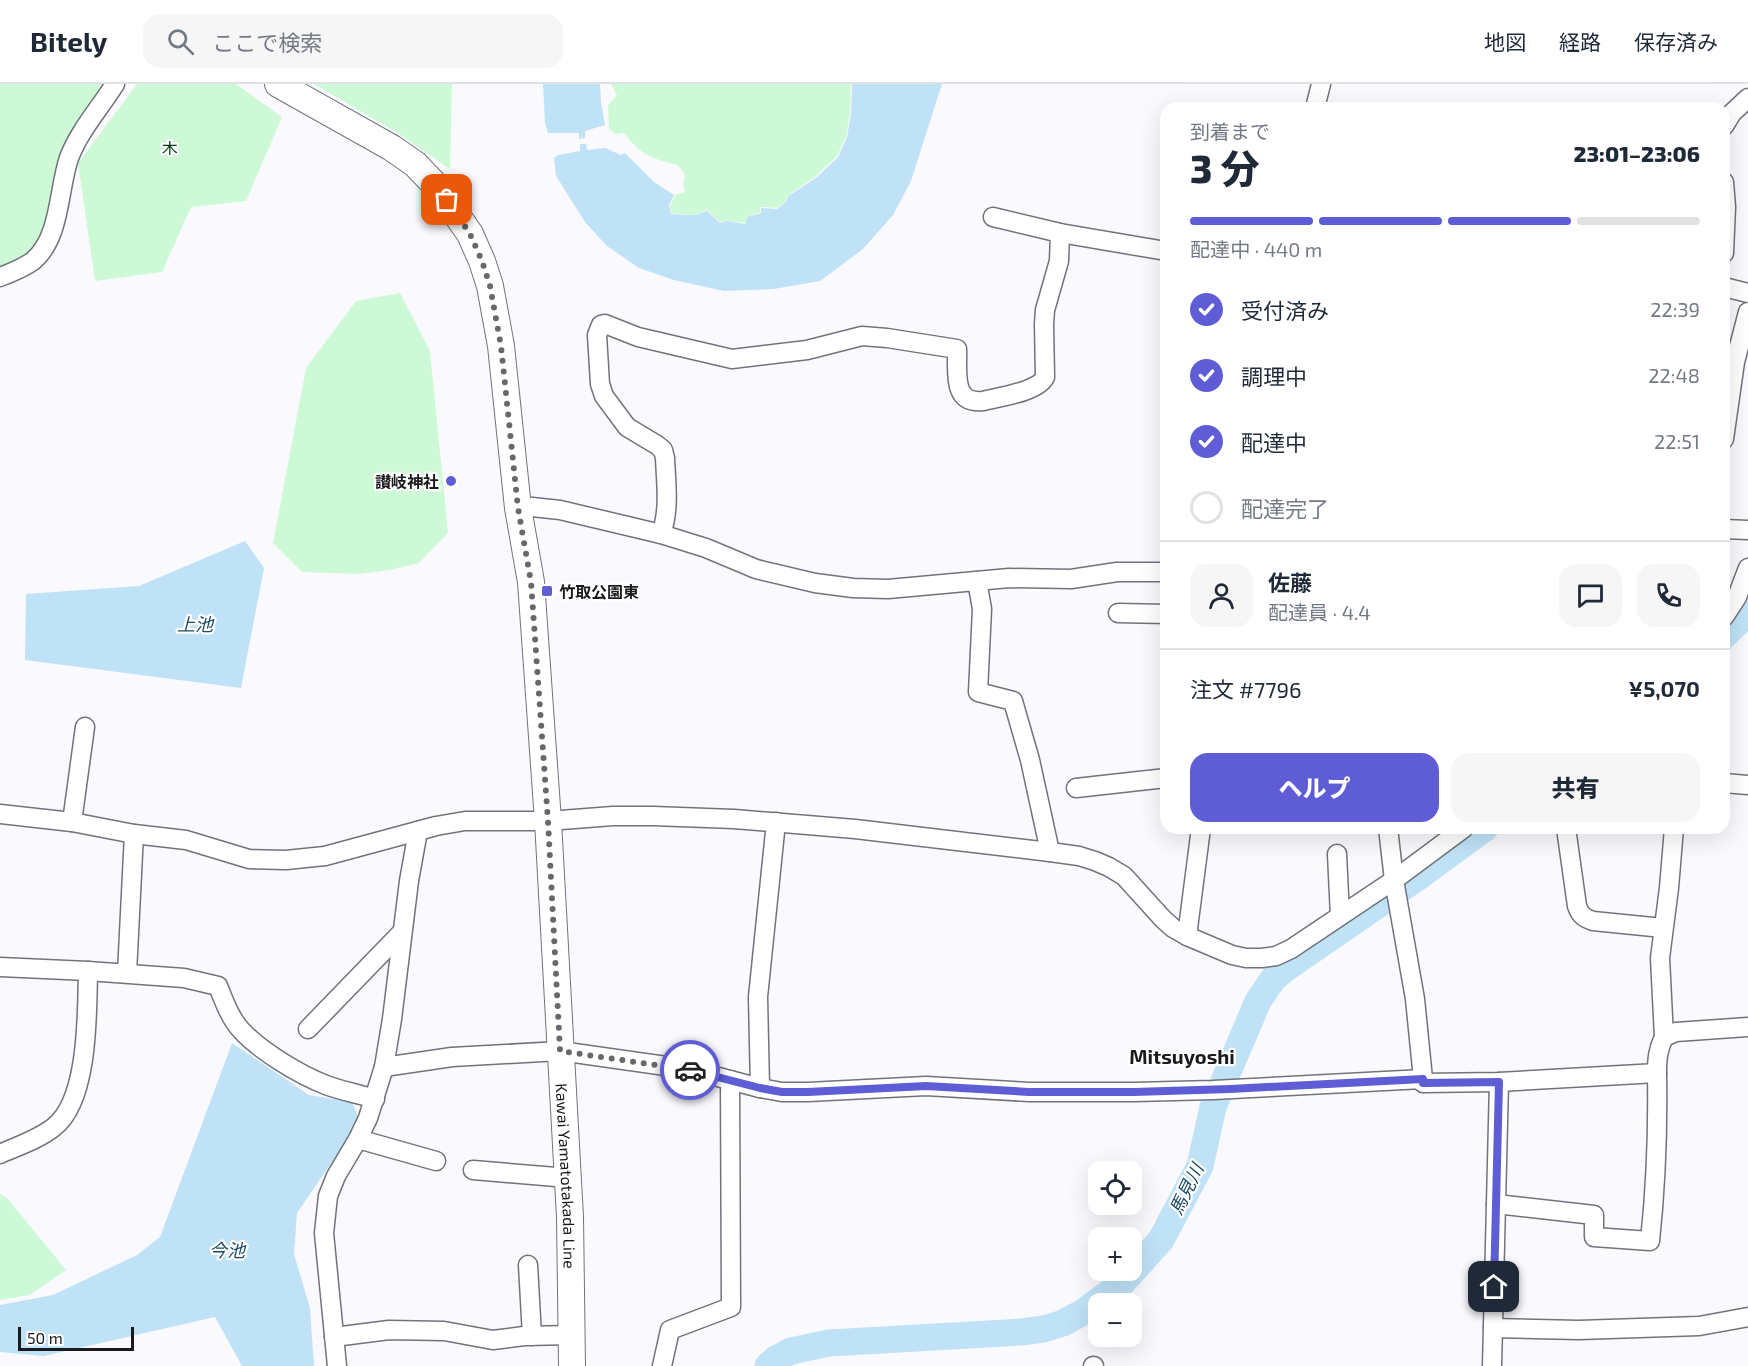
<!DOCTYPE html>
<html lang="ja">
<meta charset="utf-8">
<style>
:root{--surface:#fff;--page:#f6f6f7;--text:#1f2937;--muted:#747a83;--line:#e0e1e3;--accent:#5e5dd5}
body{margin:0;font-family:"Exo 2","Noto Sans JP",sans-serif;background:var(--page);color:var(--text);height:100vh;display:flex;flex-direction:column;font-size:22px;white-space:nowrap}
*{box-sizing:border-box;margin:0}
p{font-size:20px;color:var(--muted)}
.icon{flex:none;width:33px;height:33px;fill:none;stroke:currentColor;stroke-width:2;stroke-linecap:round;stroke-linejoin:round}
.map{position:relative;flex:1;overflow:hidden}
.side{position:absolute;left:1160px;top:18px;width:570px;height:732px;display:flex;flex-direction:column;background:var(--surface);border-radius:18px;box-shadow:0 6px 24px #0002}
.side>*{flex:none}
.tools{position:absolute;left:1088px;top:1077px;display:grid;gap:12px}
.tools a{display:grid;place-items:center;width:54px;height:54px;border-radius:12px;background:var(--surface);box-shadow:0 6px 24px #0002;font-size:30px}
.scale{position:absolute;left:18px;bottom:15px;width:116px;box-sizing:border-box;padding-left:6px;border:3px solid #191a1d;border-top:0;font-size:16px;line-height:21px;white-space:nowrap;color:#191a1d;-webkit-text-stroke:4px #fff;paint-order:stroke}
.pin{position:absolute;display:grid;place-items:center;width:51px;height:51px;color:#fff;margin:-26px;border-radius:12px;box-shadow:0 3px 9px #0006}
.courier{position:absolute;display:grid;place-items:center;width:60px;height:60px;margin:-30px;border:4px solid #5e5dd5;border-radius:50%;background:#fff;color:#222;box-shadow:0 2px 8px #0007}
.summary em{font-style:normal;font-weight:800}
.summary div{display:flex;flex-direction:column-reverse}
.summary{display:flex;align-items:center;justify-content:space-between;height:102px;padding:0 30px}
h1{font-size:39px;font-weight:800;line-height:45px}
.bar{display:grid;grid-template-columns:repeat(4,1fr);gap:9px 6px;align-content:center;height:72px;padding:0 30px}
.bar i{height:8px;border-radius:4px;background:var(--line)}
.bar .selected{background:var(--accent)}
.bar p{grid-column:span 4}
.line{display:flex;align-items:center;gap:15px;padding:0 30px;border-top:2px solid var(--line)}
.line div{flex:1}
.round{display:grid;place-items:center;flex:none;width:63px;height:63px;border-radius:18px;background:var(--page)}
ol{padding:0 30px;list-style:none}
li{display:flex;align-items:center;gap:18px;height:66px}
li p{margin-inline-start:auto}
li .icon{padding:6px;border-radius:50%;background:var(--accent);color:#fff;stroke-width:4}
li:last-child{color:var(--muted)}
li i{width:33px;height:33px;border:3px solid var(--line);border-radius:50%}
.cta{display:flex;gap:12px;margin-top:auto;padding:12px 30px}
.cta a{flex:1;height:69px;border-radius:18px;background:var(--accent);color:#fff;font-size:24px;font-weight:800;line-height:69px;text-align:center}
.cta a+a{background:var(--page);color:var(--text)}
header{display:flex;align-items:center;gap:36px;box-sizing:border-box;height:84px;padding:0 30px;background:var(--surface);border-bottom:2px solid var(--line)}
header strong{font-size:28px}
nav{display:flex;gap:33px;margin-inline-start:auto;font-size:21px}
.search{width:420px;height:54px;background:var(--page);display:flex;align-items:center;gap:15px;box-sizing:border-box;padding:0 21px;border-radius:18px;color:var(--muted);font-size:22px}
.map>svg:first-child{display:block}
.green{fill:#cef9d7}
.water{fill:#c0e2f7}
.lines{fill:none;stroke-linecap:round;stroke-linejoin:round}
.river{stroke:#c0e2f7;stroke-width:27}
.minor-casing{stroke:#71737b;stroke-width:21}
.secondary-casing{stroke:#71737b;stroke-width:28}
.minor{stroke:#fff;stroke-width:18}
.secondary{stroke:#fff;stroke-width:26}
.done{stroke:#68686c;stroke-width:6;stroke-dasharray:0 10.8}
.route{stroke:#5e5dd5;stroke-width:8}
.poi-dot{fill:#5e5dd5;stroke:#fff;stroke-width:2}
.labels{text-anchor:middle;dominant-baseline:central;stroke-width:4.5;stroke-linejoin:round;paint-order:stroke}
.park-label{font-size:16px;fill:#003e1a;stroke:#fff}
.poi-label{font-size:16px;font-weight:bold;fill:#191a1d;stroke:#fff;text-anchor:end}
.street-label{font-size:16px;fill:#191a1d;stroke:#fff}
.water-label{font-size:18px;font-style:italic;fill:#1b4961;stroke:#fff}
.quarter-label{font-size:20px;font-weight:bold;fill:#191a1d;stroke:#fff}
</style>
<header>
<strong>Bitely</strong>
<div class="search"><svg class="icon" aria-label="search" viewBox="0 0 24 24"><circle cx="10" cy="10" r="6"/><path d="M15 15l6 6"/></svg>ここで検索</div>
<nav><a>地図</a><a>経路</a><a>保存済み</a></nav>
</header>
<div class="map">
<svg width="1748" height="1282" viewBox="0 0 1748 1282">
<rect width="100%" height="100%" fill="#fafafe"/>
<g class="green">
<path d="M0 0H106L42 155 25 174 0 185Z"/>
<path d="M137 0H236L282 33 246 117 191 123 162 188 95 197 78 79Z"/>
<path d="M314 0H452L450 85 396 48Z"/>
<path d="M611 0H851L850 30 846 53 837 72 816 92 786 113 787 117 777 124 760 123V128L748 133 745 139 727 137 720 138 707 126 695 131 671 129 670 122 675 111 685 108 683 101 685 90 678 81C649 74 643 72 624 49L616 50 609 45 608 21 617 11Z"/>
<path d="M400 209 430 267 448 449 419 479 390 486 359 490 302 488 273 459 306 284 356 217Z"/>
<path d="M0 1110 7 1114 66 1186 30 1211 0 1216Z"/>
</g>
<g class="water">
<path d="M543 0H600L601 18 605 41 585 47V54L579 55V49H548L545 39Z"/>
<path d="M852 0H942L911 97 893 131 863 165 820 197 774 205 724 207 674 196 639 184 607 162 585 138 556 92 554 74 558 71 580 67V60H586L587 66 605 64 621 71 625 69 654 98 674 111 669 121 671 130 695 131 707 127 720 139 727 137 745 140 748 133 761 129V124L777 125 787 117V113L817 93 838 73 847 53 851 30Z"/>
<path d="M245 457 264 484 241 604 25 576 26 510 139 502Z"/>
<path d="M232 959 309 1011 352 1018 360 1037 297 1129 294 1170 310 1224 314 1282H242L215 1233 44 1272 0 1268V1221L53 1211 137 1171 160 1153Z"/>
</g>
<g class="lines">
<g class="river">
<path d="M1724 552 1744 532 1748 522"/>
<path d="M768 1282 776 1275 791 1267 829 1259 1021 1248 1044 1245 1063 1239 1085 1227 1122 1199 1161 1156 1200 1082 1213 1023 1258 917 1273 895 1285 885 1414 796 1485 744"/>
</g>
<defs>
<g id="minor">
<path d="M1315 24 1321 0"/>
<path d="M1724 42 1732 29 1748 14"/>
<path d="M1724 98 1726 123 1724 169"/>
<path d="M993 133 1060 149 1166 167"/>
<path d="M0 193C11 189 23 184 33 177 61 153 58 106 69 74 79 47 100 24 115 0"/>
<path d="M1724 203 1748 209"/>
<path d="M1724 355 1735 278 1748 228"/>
<path d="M518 424 532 423 560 426 661 450 706 464 756 485 815 499 853 504 888 505 1009 494 1071 495 1117 488H1166"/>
<path d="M1724 445 1748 446"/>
<path d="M661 450C670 426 666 399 665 374L663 366 657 361 627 343 604 312 600 300 597 251 601 241 605 240 638 253 732 275 807 266 862 252 887 254 957 265C958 287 951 320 983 317 999 313 1038 308 1045 293L1044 240 1045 226 1059 177 1060 149"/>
<path d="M977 497 982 525 978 608 1013 617 1030 676 1050 768"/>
<path d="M1118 529 1166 530"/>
<path d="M1724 533 1737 513 1748 484"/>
<path d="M1724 699 1748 701"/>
<path d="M1076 704 1166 694"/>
<path d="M0 730 72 738 134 750 186 756 249 775 286 776 325 772 436 742 465 737H548L613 732H653L734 735 855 745 1050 768 1079 772 1095 777 1109 783 1124 792 1163 835 1173 844 1187 852 1232 871 1246 874H1262L1276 872 1291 865 1394 796 1464 744"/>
<path d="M72 738 85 643"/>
<path d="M1388 744 1394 796 1415 915 1423 995"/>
<path d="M1566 744 1577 822C1580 831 1584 834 1593 837L1663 844"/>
<path d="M1337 770 1340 832"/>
<path d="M1187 852 1201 744"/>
<path d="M0 883 88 887 184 894 218 902C224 917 230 934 241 946 260 967 300 991 326 1001 342 1007 359 1010 375 1015"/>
<path d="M127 889 134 750"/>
<path d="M308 945 402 848"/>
<path d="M1664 953 1660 874 1669 804 1674 744"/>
<path d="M384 983 452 973 560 967 673 983 703 989 760 1004 782 1008H808L926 1002 1029 1008H1134L1213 1006 1423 995V999L1499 998 1657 989C1657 975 1658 965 1664 953L1676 948 1748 943"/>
<path d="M760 1004 758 913 776 738"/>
<path d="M358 1055 436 1077"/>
<path d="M0 1070C18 1062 39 1055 54 1043 89 1016 87 928 88 887"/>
<path d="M473 1086 568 1094"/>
<path d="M1496 1120 1594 1131V1153L1650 1157C1656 1101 1658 1045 1657 989"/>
<path d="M528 1181 532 1252"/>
<path d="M1493 1244 1579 1246 1699 1242 1748 1233"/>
<path d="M334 1253 389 1246 444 1247 493 1256 524 1252 572 1251"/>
<path d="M337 1282 324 1149 328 1112 336 1092 358 1055 368 1034 384 983 392 935 409 797 418 747"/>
<path d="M662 1282 670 1246 731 1223 730 996"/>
<path d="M1093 1282H1094"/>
<path d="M1492 1282 1499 998"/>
</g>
<g id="secondary">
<path id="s1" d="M278 0 392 64 415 80 438 104 470 150 482 177 490 202 501 262 518 424 531 498 548 737 570 1133 572 1282"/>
</g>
</defs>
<use href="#minor" class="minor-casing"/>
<use href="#secondary" class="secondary-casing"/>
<use href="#minor" class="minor"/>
<use href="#secondary" class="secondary"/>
</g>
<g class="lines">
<path class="done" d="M447 116 470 150 482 177 490 202 501 262 518 424 531 498 548 737 560 967 690 986"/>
<path class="route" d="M690 986 760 1004 782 1008H808L926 1002 1029 1008H1134L1230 1005 1423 995V999L1499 998 1494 1203"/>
</g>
<g class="poi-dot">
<circle cx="451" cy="397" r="6"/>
<rect x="541" y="501" width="12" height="12" rx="3"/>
</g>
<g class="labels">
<g class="park-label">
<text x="170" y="63">木</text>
</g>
<g class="poi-label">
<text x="439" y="397">讃岐神社</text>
<text x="559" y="507" text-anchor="start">竹取公園東</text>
</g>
<g class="street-label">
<text stroke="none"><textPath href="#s1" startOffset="1198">Kawai Yamatotakada Line</textPath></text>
</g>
<g class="water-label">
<text x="195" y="540">上池</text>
<text transform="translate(1186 1105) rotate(-64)">馬見川</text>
<text x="227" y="1166">今池</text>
</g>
<g class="quarter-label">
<text x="1182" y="972">Mitsuyoshi</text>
</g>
</g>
</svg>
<div class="tools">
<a><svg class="icon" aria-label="locate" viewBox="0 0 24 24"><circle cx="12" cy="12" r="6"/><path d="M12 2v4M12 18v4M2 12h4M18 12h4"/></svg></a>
<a>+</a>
<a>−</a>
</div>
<div class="scale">50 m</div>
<div class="pin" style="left:447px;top:116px;background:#ea580c"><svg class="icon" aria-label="bag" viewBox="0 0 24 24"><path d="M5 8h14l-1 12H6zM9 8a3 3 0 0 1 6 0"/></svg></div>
<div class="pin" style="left:1494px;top:1203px;background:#1f2937"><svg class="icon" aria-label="home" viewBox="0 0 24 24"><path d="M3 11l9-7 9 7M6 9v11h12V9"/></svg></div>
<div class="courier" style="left:690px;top:986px"><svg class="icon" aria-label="car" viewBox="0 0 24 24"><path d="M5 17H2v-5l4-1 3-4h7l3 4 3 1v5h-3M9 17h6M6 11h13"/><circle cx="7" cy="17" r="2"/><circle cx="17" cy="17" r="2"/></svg></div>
<section class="side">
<div class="summary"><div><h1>3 分</h1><p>到着まで</p></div><em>23:01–23:06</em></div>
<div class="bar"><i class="selected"></i><i class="selected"></i><i class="selected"></i><i></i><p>配達中 · 440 m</p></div>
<ol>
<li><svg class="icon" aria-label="check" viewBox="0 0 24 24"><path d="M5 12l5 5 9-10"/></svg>受付済み<p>22:39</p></li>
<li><svg class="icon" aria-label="check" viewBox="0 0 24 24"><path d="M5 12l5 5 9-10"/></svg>調理中<p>22:48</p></li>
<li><svg class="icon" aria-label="check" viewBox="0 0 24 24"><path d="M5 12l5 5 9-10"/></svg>配達中<p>22:51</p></li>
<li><i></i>配達完了</li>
</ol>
<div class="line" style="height:108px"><a class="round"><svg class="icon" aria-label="person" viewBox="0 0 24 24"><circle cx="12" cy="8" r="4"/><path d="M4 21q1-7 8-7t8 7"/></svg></a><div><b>佐藤</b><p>配達員 · 4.4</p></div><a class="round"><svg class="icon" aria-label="chat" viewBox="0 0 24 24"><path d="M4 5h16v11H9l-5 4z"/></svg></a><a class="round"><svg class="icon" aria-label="phone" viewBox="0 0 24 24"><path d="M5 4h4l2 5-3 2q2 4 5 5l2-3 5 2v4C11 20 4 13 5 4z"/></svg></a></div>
<div class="line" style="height:78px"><div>注文 #7796</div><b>¥5,070</b></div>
<div class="cta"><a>ヘルプ</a><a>共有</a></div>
</section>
</div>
